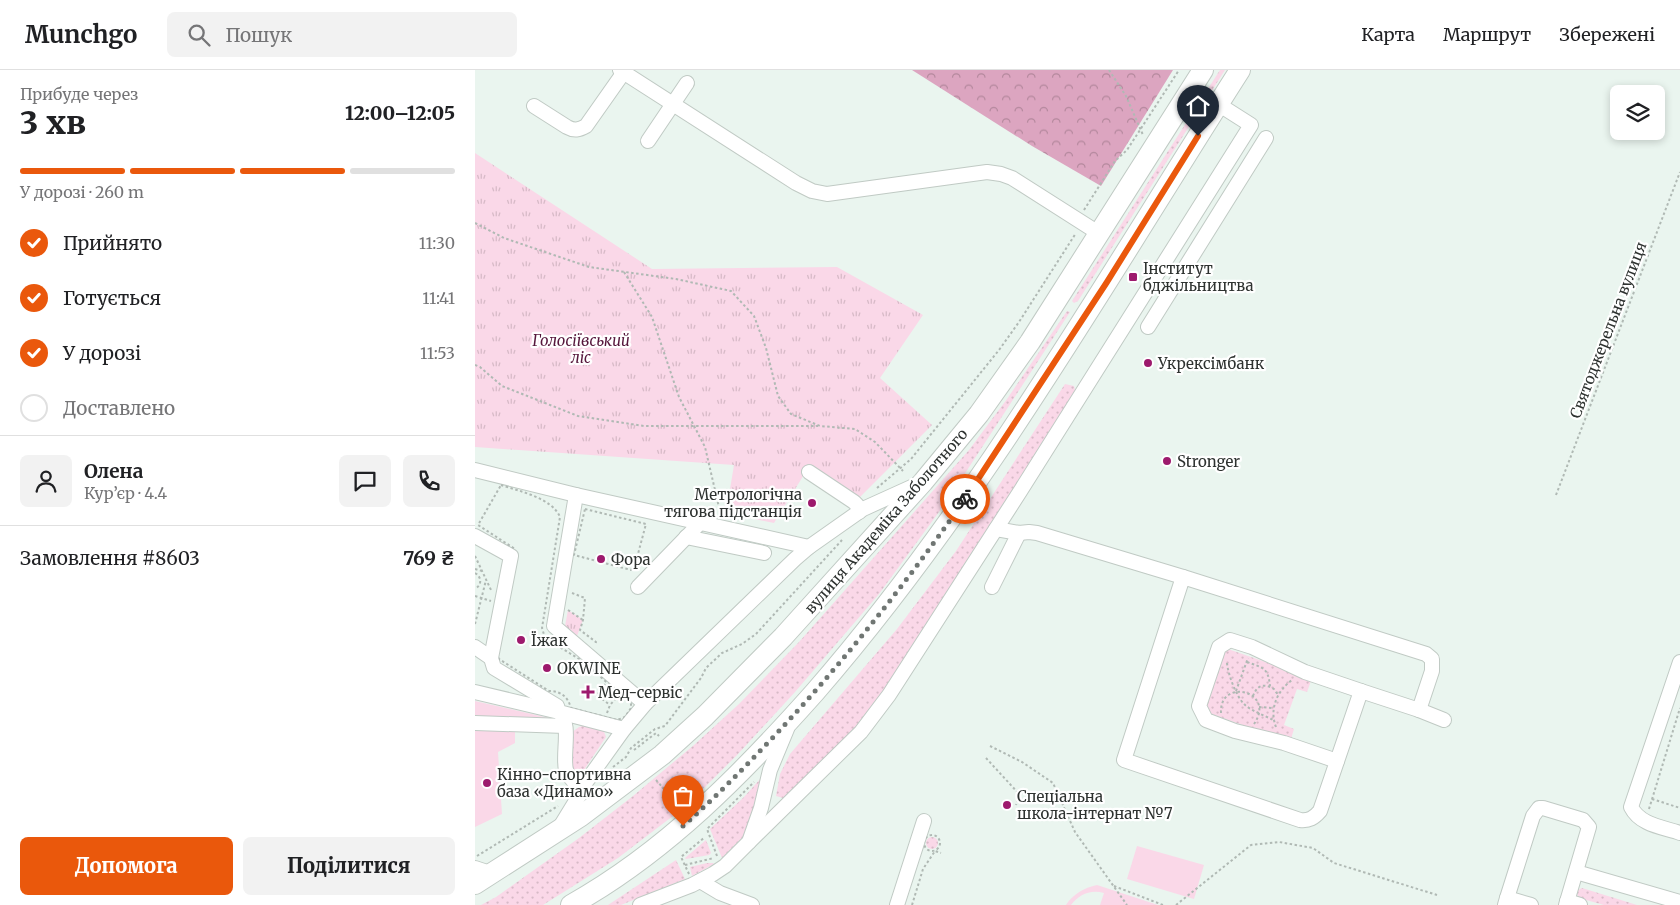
<!DOCTYPE html>
<html lang="uk">
<meta charset="utf-8">
<style>
:root{--surface:#fff;--page:#f2f2f2;--text:#202124;--muted:#757577;--line:#e0e0e0;--accent:#ea580c}
body{margin:0;font-family:Merriweather,serif;background:var(--page);color:var(--text);height:100vh;display:flex;flex-direction:column;font-size:19px;white-space:nowrap}
*{box-sizing:border-box;margin:0}
p{font-size:16px;color:var(--muted)}
.icon{flex:none;width:28px;height:28px;fill:none;stroke:currentColor;stroke-width:2;stroke-linecap:round;stroke-linejoin:round}
.map{position:relative;flex:1;overflow:hidden}
.panel{display:flex;flex-direction:column;background:var(--surface);width:475px}
.panel>*{flex:none}
.buttons{position:absolute;left:1135px;top:15px;display:grid;gap:10px}
.buttons a{display:grid;place-items:center;width:55px;height:55px;border-radius:8px;background:var(--surface);box-shadow:0 2px 8px #0003;font-size:25px}
.pin{position:absolute;display:grid;place-items:center;width:42px;height:42px;color:#fff;margin:-51px -21px;border-radius:50% 50% 50% 0;rotate:-45deg;box-shadow:0 0 5px #0007}
.pin .icon{rotate:45deg}
.courier{position:absolute;display:grid;place-items:center;width:50px;height:50px;margin:-25px;border:4px solid #ea580c;border-radius:50%;background:#fff;color:#222;box-shadow:0 1px 6px #0007}
.head em{font-style:normal;font-weight:800}
.head div{display:flex;flex-direction:column-reverse}
.head{display:flex;align-items:center;justify-content:space-between;height:85px;padding:0 20px}
h1{font-size:32px;font-weight:800;line-height:38px}
.bar{display:grid;grid-template-columns:repeat(4,1fr);gap:8px 5px;align-content:center;height:60px;padding:0 20px}
.bar i{height:6px;border-radius:4px;background:var(--line)}
.bar .selected{background:var(--accent)}
.bar p{grid-column:span 4}
.line{display:flex;align-items:center;gap:12px;padding:0 20px;border-top:1px solid var(--line)}
.line div{flex:1}
.round{display:grid;place-items:center;flex:none;width:52px;height:52px;border-radius:8px;background:var(--page)}
ol{padding:0 20px;list-style:none}
li{display:flex;align-items:center;gap:15px;height:55px}
li p{margin-inline-start:auto}
li .icon{padding:5px;border-radius:50%;background:var(--accent);color:#fff;stroke-width:4}
li:last-child{color:var(--muted)}
li i{width:28px;height:28px;border:2px solid var(--line);border-radius:50%}
.cta{display:flex;gap:10px;margin-top:auto;padding:10px 20px}
.cta a{flex:1;height:58px;border-radius:8px;background:var(--accent);color:#fff;font-size:20px;font-weight:800;line-height:58px;text-align:center}
.cta a+a{background:var(--page);color:var(--text)}
header{display:flex;align-items:center;gap:30px;box-sizing:border-box;height:70px;padding:0 25px;background:var(--surface);border-bottom:1px solid var(--line)}
header strong{font-size:24px}
nav{display:flex;gap:28px;margin-inline-start:auto;font-size:18px}
.search{width:350px;height:45px;background:var(--page);display:flex;align-items:center;gap:12px;box-sizing:border-box;padding:0 18px;border-radius:8px;color:var(--muted);font-size:19px}
main{display:flex;flex:1;min-height:0}
.map>svg:first-child{display:block}
.grass{fill:url(#grass-dots)}
.forest{fill:url(#forest-crowns)}
.park{fill:url(#park-tufts)}
.garden{fill:#fad8e8}
.lines{fill:none;stroke-linecap:round;stroke-linejoin:round}
.minor-casing{stroke:#c0cac4;stroke-width:16}
.highway-casing{stroke:#c0cac4;stroke-width:22}
.path{stroke:#b0b9b4;stroke-width:2;stroke-dasharray:2.5 2.5;stroke-linecap:butt}
.minor{stroke:#fff;stroke-width:14}
.highway{stroke:#fff;stroke-width:20}
.done{stroke:#707673;stroke-width:5;stroke-dasharray:0 9}
.route{stroke:#ea580c;stroke-width:6}
.poi-dot{fill:#9d1a6d;stroke:#fff;stroke-width:2}
.labels{text-anchor:middle;dominant-baseline:central;stroke-width:4.5;stroke-linejoin:round;paint-order:stroke}
.poi-label{font-size:15px;fill:#2e3230;stroke:#fff;text-anchor:start}
.street-label{font-size:15px;fill:#2e3230;stroke:#fff}
.park-label{font-size:15px;font-style:italic;fill:#56173c;stroke:#fff}
</style>
<header>
<strong>Munchgo</strong>
<div class="search"><svg class="icon" aria-label="search" viewBox="0 0 24 24"><circle cx="10" cy="10" r="6"/><path d="M15 15l6 6"/></svg>Пошук</div>
<nav><a>Карта</a><a>Маршрут</a><a>Збережені</a></nav>
</header>
<main>
<section class="panel">
<div class="head"><div><h1>3 хв</h1><p>Прибуде через</p></div><em>12:00–12:05</em></div>
<div class="bar"><i class="selected"></i><i class="selected"></i><i class="selected"></i><i></i><p>У дорозі · 260 m</p></div>
<ol>
<li><svg class="icon" aria-label="check" viewBox="0 0 24 24"><path d="M5 12l5 5 9-10"/></svg>Прийнято<p>11:30</p></li>
<li><svg class="icon" aria-label="check" viewBox="0 0 24 24"><path d="M5 12l5 5 9-10"/></svg>Готується<p>11:41</p></li>
<li><svg class="icon" aria-label="check" viewBox="0 0 24 24"><path d="M5 12l5 5 9-10"/></svg>У дорозі<p>11:53</p></li>
<li><i></i>Доставлено</li>
</ol>
<div class="line" style="height:90px"><a class="round"><svg class="icon" aria-label="person" viewBox="0 0 24 24"><circle cx="12" cy="8" r="4"/><path d="M4 21q1-7 8-7t8 7"/></svg></a><div><b>Олена</b><p>Кур’єр · 4.4</p></div><a class="round"><svg class="icon" aria-label="chat" viewBox="0 0 24 24"><path d="M4 5h16v11H9l-5 4z"/></svg></a><a class="round"><svg class="icon" aria-label="phone" viewBox="0 0 24 24"><path d="M5 4h4l2 5-3 2q2 4 5 5l2-3 5 2v4C11 20 4 13 5 4z"/></svg></a></div>
<div class="line" style="height:65px"><div>Замовлення #8603</div><b>769 ₴</b></div>
<div class="cta"><a>Допомога</a><a>Поділитися</a></div>
</section>
<div class="map">
<svg width="1205" height="835" viewBox="0 0 1205 835">
<defs>
<pattern id="grass-dots" width="8" height="8" patternUnits="userSpaceOnUse" patternTransform="scale(1.25)"><rect width="8" height="8" fill="#fad8e8"/><path d="M2 2h.1M6 6h.1" fill="none" stroke="#d7bac7" stroke-width="1.8" stroke-linecap="round"/></pattern>
<pattern id="forest-crowns" width="20" height="18" patternUnits="userSpaceOnUse" patternTransform="scale(1.25)"><rect width="20" height="18" fill="#dca5c0"/><path d="M2 6a3 3 0 1 1 6 0M12 15a3 3 0 1 1 6 0" fill="none" stroke="#b3879c"/></pattern>
<pattern id="park-tufts" width="24" height="20" patternUnits="userSpaceOnUse" patternTransform="scale(1.25)"><rect width="24" height="20" fill="#fad8e8"/><path d="M3 7l-1-3M5 7V3M7 7l1-3M15 17l-1-3M17 17v-4M19 17l1-3" fill="none" stroke="#d7bac7"/></pattern>
</defs>
<rect width="100%" height="100%" fill="#eaf5ef"/>
<g class="grass">
<path d="M745 0H750L603 231 599 233 597 231Z"/>
<path d="M592 241 595 242 472 431 404 524 320 622 263 684 211 736 143 788 68 835H6L21 827 104 768 158 726 219 675 264 634 324 572 494 380 532 329Z"/>
<path d="M590 314 599 316 601 325 413 620 375 664 313 726 308 728 301 726 305 704 315 684 422 559 481 481Z"/>
<path d="M750 578 837 608 832 622 822 619 809 655 819 659 815 672 728 641Z"/>
<path d="M111 655 128 659 131 667 109 700 106 703 99 702 96 699 97 662 104 657Z"/>
<path d="M287 707 282 737 270 765 247 788 235 759 269 727Z"/>
<circle cx="457" cy="773" r="6"/>
<path d="M231 770 236 783 234 785 211 789 210 788Z"/>
<path d="M201 790 210 809 146 835H133Z"/>
<path d="M232 793H238L239 794 217 806 215 797Z"/>
<path d="M1107 818 1162 835H1129L1104 828 1102 824 1103 820Z"/>
</g>
<path class="forest" d="M437 0H698L626 116 557 76Z"/>
<g class="park">
<path d="M0 83 177 199 362 197 448 245 405 308 457 355 384 428 335 395 299 453 251 443 259 395 0 377Z"/>
<path d="M93 540 108 550 102 566 90 556Z"/>
</g>
<g class="garden">
<path d="M0 631 78 649 75 663 40 660V673L23 682 27 744 0 757Z"/>
<path d="M662 776 729 795 719 829 652 809Z"/>
<path d="M622 815 683 835H625L629 823C616 819 604 824 596 835H591C598 824 609 818 622 815Z"/>
</g>
<g class="lines">
<defs>
<g id="minor">
<path d="M145 0 321 113 337 121 352 124 512 102 526 104 537 108 625 164"/>
<path d="M59 36 92 57C99 61 104 60 111 56L149 2"/>
<path d="M173 71 212 13"/>
<path d="M673 257 791 68"/>
<path d="M0 400 101 425 334 477"/>
<path d="M334 402 379 432 382 435 384 442"/>
<path d="M101 425 79 556 170 634"/>
<path d="M521 459 544 463 554 462 562 463 708 507"/>
<path d="M0 466 36 486 16 588"/>
<path d="M211 467 289 483"/>
<path d="M708 507 951 584 957 589V601L944 640 886 621 845 741C839 748 834 751 825 750L649 690Z"/>
<path d="M163 517 225 453"/>
<path d="M517 517 544 463"/>
<path d="M0 577 16 588 19 598 82 636 84 642 149 659"/>
<path d="M1205 592 1156 737C1165 755 1187 757 1205 763"/>
<path d="M0 622 84 642C97 654 87 684 91 700 94 708 100 713 106 719"/>
<path d="M944 640 969 650"/>
<path d="M0 653 90 656"/>
<path d="M862 691 809 673 760 661 731 650 724 636 744 577 755 570 777 577 830 602 886 621"/>
<path d="M85 757 104 726 106 719 149 659 170 634 320 489 334 477 388 439 441 415"/>
<path d="M274 772 386 662 414 625 546 420 776 55 743 34"/>
<path d="M0 798 18 804"/>
<path d="M1101 802 1205 832"/>
<path d="M225 811 245 823 277 835"/>
<path d="M1032 828 1058 746 1064 738H1068L1108 750 1114 757 1091 835"/>
<path d="M1092 831 1105 835"/>
<path d="M165 835 217 815 238 804 250 796 274 772 286 738 295 700 312 659"/>
<path d="M422 835 449 751"/>
<path d="M1030 835 1032 828 1056 835"/>
</g>
<g id="highway">
<path d="M0 814 106 746 187 685 230 646 308 567 448 412 504 344 555 272 728 0"/>
<path d="M96 835C191 782 268 703 340 622 505 432 630 211 765 0"/>
</g>
</defs>
<use href="#minor" class="minor-casing"/>
<use href="#highway" class="highway-casing"/>
<g class="path">
<path d="M634 0 651 26 668 65"/>
<path d="M609 140 640 91 652 80 704 0"/>
<path d="M0 153 29 168 114 197 201 209 256 221 279 246 291 278 303 326 316 344 345 356 380 359 400 372 428 401"/>
<path d="M149 202 177 247 204 327 230 377 246 446"/>
<path d="M0 295 5 297 27 316 103 346 169 356H343"/>
<path d="M26 415C44 421 77 428 85 447L67 558 70 568 109 592 156 634V638L150 647 142 650 96 638C93 627 86 621 74 621L24 589 21 584 40 479 3 455Z"/>
<path d="M402 418 436 389 524 280 544 252 601 163"/>
<path d="M1081 425 1205 102"/>
<path d="M110 439 171 454 160 495 156 500 99 485Z"/>
<path d="M0 486 16 520"/>
<path d="M0 499 7 501"/>
<path d="M0 503C7 507 7 515 0 519"/>
<path d="M97 523 110 528 108 550 105 560 121 572 120 575"/>
<path d="M0 526 16 531"/>
<path d="M93 540 108 550"/>
<path d="M0 554 11 510"/>
<path d="M772 592C788 598 793 597 795 616"/>
<path d="M752 593C753 604 761 626 769 634 776 641 789 645 798 650"/>
<path d="M130 614 122 625 135 635"/>
<path d="M761 621 773 588"/>
<path d="M778 626C782 615 789 613 799 619L803 625"/>
<path d="M784 637 798 638"/>
<path d="M132 643 135 635 143 626"/>
<path d="M746 643C744 607 802 621 779 654"/>
<path d="M801 657C794 639 802 621 817 610"/>
<path d="M515 676 547 692 578 713 600 762 652 835"/>
<path d="M159 680 181 663 184 666"/>
<path d="M511 688 545 725 541 735"/>
<path d="M138 697 151 687 156 678 180 659 190 656 226 608 231 598 247 583 267 574 281 564 367 470"/>
<path d="M181 710 206 738"/>
<path d="M1177 729 1205 738"/>
<path d="M1174 739 1205 638"/>
<circle cx="457" cy="773" r="8"/>
<path d="M2 786 83 736"/>
<path d="M242 786 232 759 279 712"/>
<path d="M210 795 239 788"/>
<path d="M214 804 206 787 230 767"/>
<path d="M639 816 688 835"/>
<path d="M437 835 448 799 460 781 466 783"/>
<path d="M701 835 776 775 804 772 838 778 859 793 962 825"/>
</g>
<use href="#minor" class="minor"/>
<use href="#highway" class="highway"/>
</g>
<g class="lines">
<path class="done" d="M208 756C242 726 272 695 303 662 371 589 433 511 490 429"/>
<path class="route" d="M490 429 632 212 723 66"/>
</g>
<g class="poi-dot">
<rect x="653" y="202" width="10" height="10" rx="2.5"/>
<circle cx="673" cy="293" r="5"/>
<circle cx="692" cy="391" r="5"/>
<circle cx="337" cy="433" r="5"/>
<circle cx="126" cy="489" r="5"/>
<circle cx="46" cy="570" r="5"/>
<circle cx="72" cy="598" r="5"/>
<path d="M110.5 614.5h5v5h5v5h-5v5h-5v-5h-5v-5h5z"/>
<circle cx="12" cy="713" r="5"/>
<circle cx="532" cy="735" r="5"/>
</g>
<g class="labels">
<g class="poi-label">
<text x="668" y="198">Інститут<tspan x="668" dy="17">бджільництва</tspan></text>
<text x="683" y="293">Укрексімбанк</text>
<text x="702" y="391">Stronger</text>
<text x="327" y="424" text-anchor="end">Метрологічна<tspan x="327" dy="17">тягова підстанція</tspan></text>
<text x="136" y="489">Фора</text>
<text x="56" y="570">Їжак</text>
<text x="82" y="598">OKWINE</text>
<text x="123" y="622">Мед-сервіс</text>
<text x="22" y="704">Кінно-спортивна<tspan x="22" dy="17">база «Динамо»</tspan></text>
<text x="542" y="726">Спеціальна<tspan x="542" dy="17">школа-інтернат №7</tspan></text>
</g>
<g class="street-label">
<text transform="translate(1133 260) rotate(-69)">Святоджерельна вулиця</text>
<text transform="translate(411 451) rotate(-49)">вулиця Академіка Заболотного</text>
</g>
<g class="park-label">
<text x="106" y="270">Голосіївський<tspan x="106" dy="17">ліс</tspan></text>
</g>
</g>
</svg>
<div class="buttons">
<a><svg class="icon" aria-label="layers" viewBox="0 0 24 24"><path d="M12 4l9 5-9 5-9-5zM3 14l9 5 9-5"/></svg></a>
</div>
<div class="pin" style="left:208px;top:756px;background:#ea580c"><svg class="icon" aria-label="bag" viewBox="0 0 24 24"><path d="M5 8h14l-1 12H6zM9 8a3 3 0 0 1 6 0"/></svg></div>
<div class="pin" style="left:723px;top:66px;background:#1f2937"><svg class="icon" aria-label="home" viewBox="0 0 24 24"><path d="M3 11l9-7 9 7M6 9v11h12V9"/></svg></div>
<div class="courier" style="left:490px;top:429px"><svg class="icon" aria-label="bike" viewBox="0 0 24 24"><circle cx="6" cy="16" r="4"/><circle cx="18" cy="16" r="4"/><path d="M6 16l4-8h5l3 8M10 8l3 8H6M13 5h3"/></svg></div>
</div>
</main>
